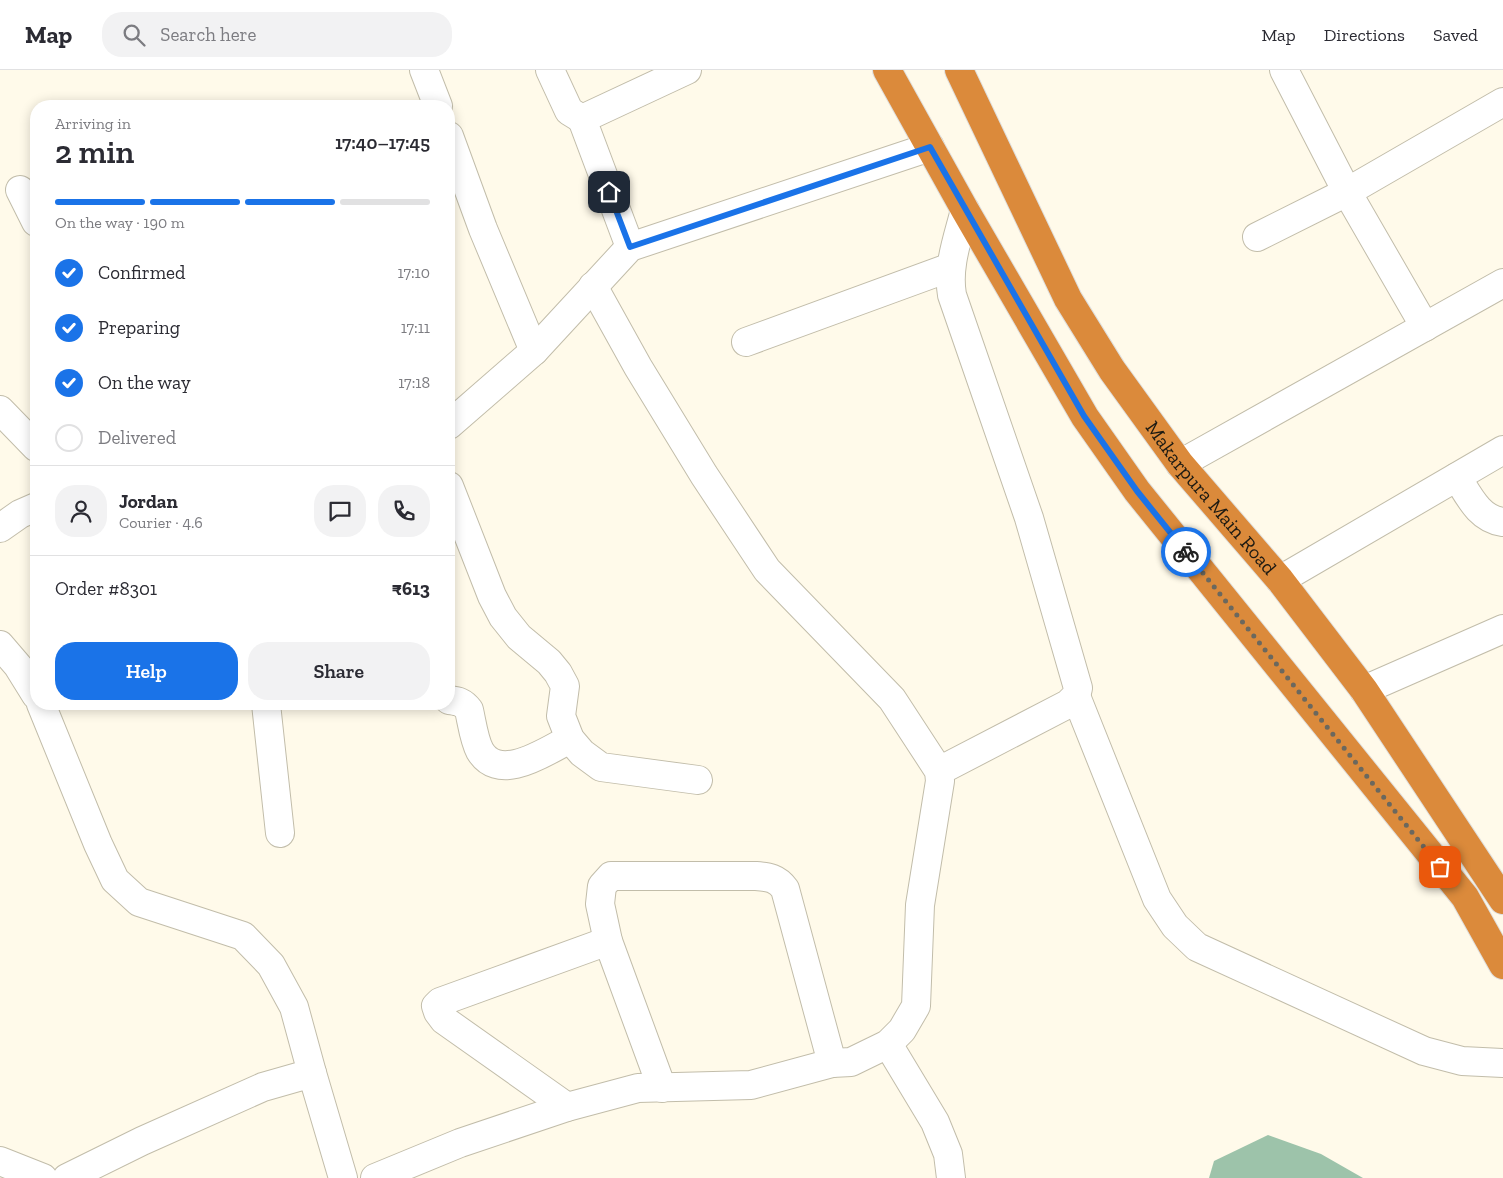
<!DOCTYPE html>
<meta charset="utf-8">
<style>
:root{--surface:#fff;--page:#f2f2f3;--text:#2b2b33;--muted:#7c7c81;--line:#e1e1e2;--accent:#1a73e8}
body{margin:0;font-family:"Zilla Slab",serif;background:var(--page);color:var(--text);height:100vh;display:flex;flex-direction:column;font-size:19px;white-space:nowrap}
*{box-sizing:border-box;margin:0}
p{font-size:16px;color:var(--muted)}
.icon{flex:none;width:28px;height:28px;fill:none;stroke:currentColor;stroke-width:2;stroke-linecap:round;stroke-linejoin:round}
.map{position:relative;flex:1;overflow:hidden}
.details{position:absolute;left:30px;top:30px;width:425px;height:610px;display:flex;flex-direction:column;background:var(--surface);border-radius:20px;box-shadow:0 2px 12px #0003}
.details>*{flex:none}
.pin{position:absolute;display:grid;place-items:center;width:42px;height:42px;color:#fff;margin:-21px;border-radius:10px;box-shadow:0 2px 8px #0006}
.courier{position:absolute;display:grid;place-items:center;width:50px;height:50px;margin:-25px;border:4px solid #1a73e8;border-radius:50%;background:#fff;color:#222;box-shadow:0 1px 6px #0007}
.overview em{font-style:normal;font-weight:600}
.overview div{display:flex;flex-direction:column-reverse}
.overview{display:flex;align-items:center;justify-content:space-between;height:85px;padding:0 25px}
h1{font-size:32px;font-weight:600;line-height:38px}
.bar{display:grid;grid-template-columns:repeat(4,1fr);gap:8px 5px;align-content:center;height:60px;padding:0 25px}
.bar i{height:6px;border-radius:4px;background:var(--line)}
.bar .current{background:var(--accent)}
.bar p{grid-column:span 4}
.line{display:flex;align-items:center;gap:12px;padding:0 25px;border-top:1px solid var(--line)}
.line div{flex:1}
.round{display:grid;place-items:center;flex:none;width:52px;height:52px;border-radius:20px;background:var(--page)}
ol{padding:0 25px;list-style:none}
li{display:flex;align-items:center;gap:15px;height:55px}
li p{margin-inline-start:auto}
li .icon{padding:5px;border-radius:50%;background:var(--accent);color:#fff;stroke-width:4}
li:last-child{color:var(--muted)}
li i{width:28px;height:28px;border:2px solid var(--line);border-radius:50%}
.action{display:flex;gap:10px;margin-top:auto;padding:10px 25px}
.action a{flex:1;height:58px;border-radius:20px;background:var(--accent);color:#fff;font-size:20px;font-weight:600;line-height:58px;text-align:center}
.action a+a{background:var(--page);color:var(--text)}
header{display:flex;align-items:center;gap:30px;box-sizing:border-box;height:70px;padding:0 25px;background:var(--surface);border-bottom:1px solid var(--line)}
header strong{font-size:24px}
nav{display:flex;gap:28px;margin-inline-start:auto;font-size:18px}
.search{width:350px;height:45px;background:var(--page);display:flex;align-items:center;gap:12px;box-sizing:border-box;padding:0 18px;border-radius:20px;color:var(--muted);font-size:19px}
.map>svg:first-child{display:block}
.water{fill:#9dc3aa}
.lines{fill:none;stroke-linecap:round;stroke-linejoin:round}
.minor-casing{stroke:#c2bdaa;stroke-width:30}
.highway-casing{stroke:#dfdfde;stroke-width:30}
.minor{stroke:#fff;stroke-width:28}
.highway{stroke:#db8a3b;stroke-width:28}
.done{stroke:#6b685e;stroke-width:5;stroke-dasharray:0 9}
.route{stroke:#1a73e8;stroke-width:6}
.labels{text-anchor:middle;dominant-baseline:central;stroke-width:4;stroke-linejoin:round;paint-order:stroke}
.street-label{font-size:20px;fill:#1b1912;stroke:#fff}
</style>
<header>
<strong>Map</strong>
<div class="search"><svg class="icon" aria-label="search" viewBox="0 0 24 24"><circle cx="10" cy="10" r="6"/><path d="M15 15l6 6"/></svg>Search here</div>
<nav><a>Map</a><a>Directions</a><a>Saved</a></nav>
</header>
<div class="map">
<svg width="1503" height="1108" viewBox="0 0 1503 1108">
<rect width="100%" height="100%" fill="#fffaea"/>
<path class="water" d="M1268 1065 1321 1084 1363 1108H1209L1214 1091Z"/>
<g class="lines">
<defs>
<g id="minor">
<path d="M424 0 438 36"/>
<path d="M550 0 569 41 582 49"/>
<path d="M1284 0 1347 122 1425 257"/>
<path d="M449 66 483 159 534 281"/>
<path d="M20 120 36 152"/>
<path d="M1257 167 1347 122 1503 32"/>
<path d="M630 177 582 49 687 0"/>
<path d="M746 272 951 197"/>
<path d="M0 340 36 377"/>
<path d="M449 355 534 281 630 177 930 77"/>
<path d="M1180 394 1503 213"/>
<path d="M1457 407C1469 426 1479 449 1503 452"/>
<path d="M449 416 492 526 503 547 519 567 549 592 558 603 565 616 561 646 570 669 582 683 601 697 698 710"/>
<path d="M0 458 20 444 36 437"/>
<path d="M1280 510 1503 380"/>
<path d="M0 575 18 596 36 625"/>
<path d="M1364 620 1503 559"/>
<path d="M1076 626 1157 829 1175 856 1197 877 1424 981 1462 991 1503 993"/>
<path d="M449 630C458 631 463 632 469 640 472 653 474 670 480 681 500 714 546 681 570 669"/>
<path d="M41 634 98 774 115 810 139 832 243 866 271 895 294 937 312 1003"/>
<path d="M266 634 280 763"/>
<path d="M939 701 1068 634 1076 626 1078 618 1029 448 952 225C947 196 958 168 965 140"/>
<path d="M888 974 935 1052 948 1084 951 1108"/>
<path d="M662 1018 608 871 600 834 602 816 611 806H756C769 807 777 808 785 819L832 993"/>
<path d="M567 1037 444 950 438 942 436 936 440 932 608 871"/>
<path d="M0 1091 43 1108"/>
<path d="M67 1108 142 1071 263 1017 312 1003 343 1108"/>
<path d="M375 1108 460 1073 567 1037 638 1018 751 1015 832 993 851 992 888 974 902 960 916 936 920 835 940 711 939 701 892 629 767 500 704 405 638 297 593 216"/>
</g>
<g id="highway">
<path d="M887 0 965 140 1085 347 1137 421 1465 827 1503 895"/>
<path id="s1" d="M959 0 1068 229 1112 300 1180 394 1280 510 1364 620 1503 830"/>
</g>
</defs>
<use href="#minor" class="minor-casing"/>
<use href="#highway" class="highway-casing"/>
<use href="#minor" class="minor"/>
<use href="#highway" class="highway"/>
</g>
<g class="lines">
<path class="done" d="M1186 482 1440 797"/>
<path class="route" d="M609 122 630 177 930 77 1084 346 1137 421 1186 482"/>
</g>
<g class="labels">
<g class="street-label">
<text stroke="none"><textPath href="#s1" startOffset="499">Makarpura Main Road</textPath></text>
</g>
</g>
</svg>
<div class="pin" style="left:1440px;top:797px;background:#ea580c"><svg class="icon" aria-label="bag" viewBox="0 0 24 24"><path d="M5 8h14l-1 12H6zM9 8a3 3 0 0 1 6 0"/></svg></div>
<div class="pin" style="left:609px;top:122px;background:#1f2937"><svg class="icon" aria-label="home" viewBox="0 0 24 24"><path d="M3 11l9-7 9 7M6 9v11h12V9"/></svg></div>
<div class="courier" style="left:1186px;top:482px"><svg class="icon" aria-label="bike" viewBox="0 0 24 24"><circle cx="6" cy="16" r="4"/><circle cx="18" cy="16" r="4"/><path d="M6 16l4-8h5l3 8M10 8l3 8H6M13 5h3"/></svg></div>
<section class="details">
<div class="overview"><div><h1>2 min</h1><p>Arriving in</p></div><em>17:40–17:45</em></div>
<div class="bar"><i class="current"></i><i class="current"></i><i class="current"></i><i></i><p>On the way · 190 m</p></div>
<ol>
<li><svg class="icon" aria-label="check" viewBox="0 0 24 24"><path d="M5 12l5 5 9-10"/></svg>Confirmed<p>17:10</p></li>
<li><svg class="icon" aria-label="check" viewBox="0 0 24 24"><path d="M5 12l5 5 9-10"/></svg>Preparing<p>17:11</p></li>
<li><svg class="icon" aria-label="check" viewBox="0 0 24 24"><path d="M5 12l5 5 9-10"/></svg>On the way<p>17:18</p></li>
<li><i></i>Delivered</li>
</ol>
<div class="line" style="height:90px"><a class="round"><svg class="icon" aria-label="person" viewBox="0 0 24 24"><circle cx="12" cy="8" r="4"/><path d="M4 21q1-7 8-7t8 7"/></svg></a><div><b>Jordan</b><p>Courier · 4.6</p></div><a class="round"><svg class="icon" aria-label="chat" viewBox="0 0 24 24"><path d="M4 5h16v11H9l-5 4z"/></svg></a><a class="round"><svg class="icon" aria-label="phone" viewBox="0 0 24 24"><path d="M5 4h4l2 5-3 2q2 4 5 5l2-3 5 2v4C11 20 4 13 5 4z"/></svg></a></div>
<div class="line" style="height:65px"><div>Order #8301</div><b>₹613</b></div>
<div class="action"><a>Help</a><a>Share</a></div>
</section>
</div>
